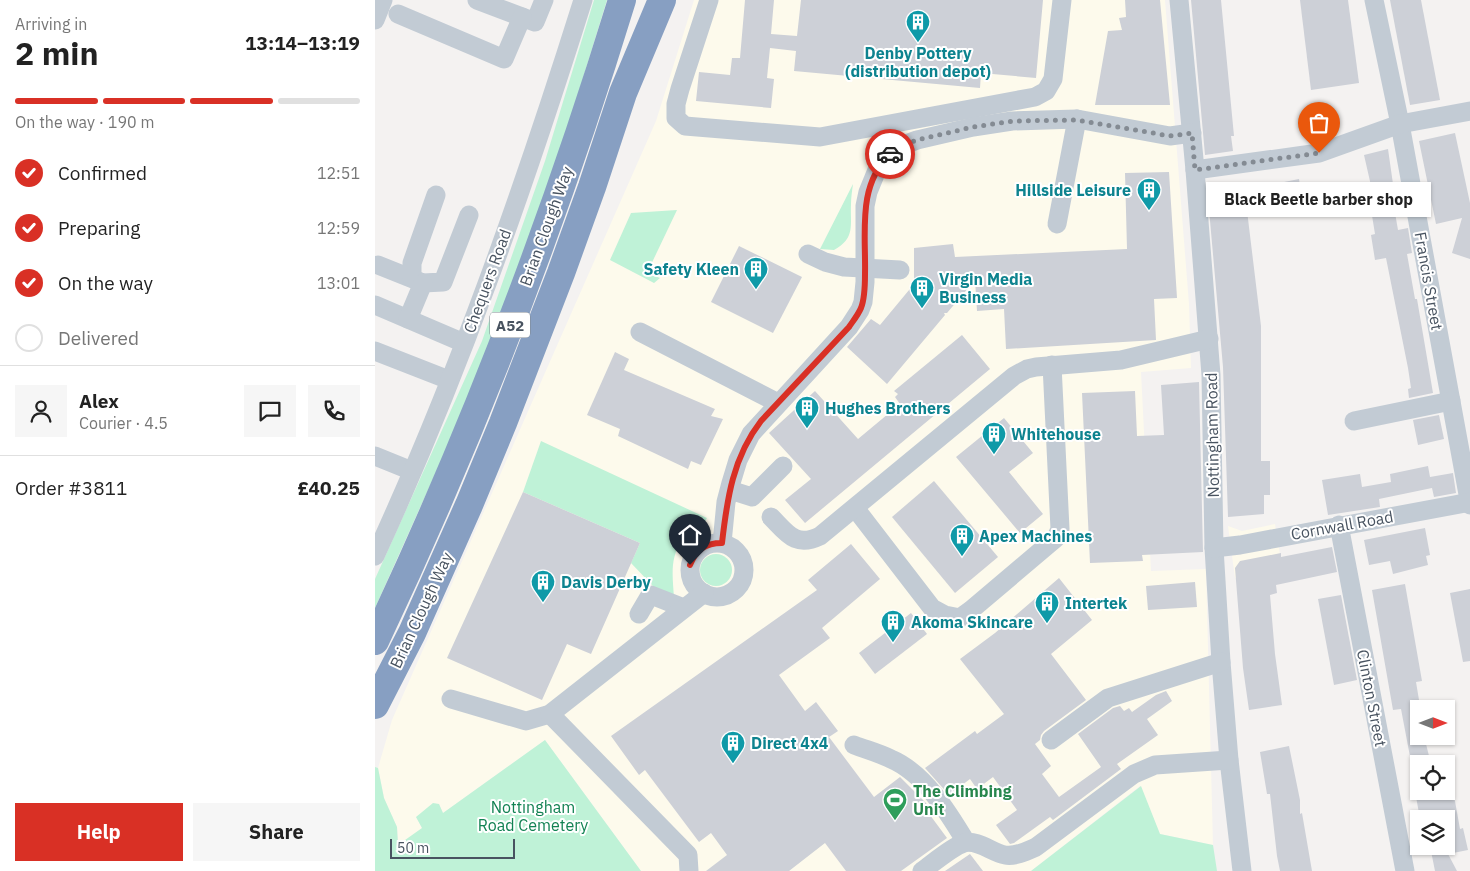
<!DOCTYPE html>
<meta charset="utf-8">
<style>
:root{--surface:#fff;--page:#f6f6f6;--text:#222;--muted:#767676;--line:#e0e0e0;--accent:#d93025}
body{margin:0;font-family:"IBM Plex Sans",sans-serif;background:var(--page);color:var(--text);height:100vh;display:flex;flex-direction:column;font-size:19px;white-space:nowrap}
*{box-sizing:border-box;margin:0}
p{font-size:16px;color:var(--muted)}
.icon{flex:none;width:28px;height:28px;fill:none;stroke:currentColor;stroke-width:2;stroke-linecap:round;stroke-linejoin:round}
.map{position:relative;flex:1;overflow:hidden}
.drawer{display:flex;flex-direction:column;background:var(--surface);width:375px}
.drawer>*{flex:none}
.needle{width:32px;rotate:90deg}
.fabs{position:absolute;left:1035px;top:700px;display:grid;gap:10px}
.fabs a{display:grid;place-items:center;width:45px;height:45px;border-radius:0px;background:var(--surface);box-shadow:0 1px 4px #0004;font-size:25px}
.scale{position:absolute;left:15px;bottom:12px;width:125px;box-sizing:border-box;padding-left:5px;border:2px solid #485360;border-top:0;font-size:14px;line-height:18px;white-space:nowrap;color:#485360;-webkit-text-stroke:4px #fff;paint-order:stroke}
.pin{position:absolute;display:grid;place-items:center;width:42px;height:42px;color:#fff;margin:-51px -21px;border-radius:50% 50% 50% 0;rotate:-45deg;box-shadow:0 0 5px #0007}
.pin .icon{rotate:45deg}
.courier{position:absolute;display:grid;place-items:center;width:50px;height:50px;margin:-25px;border:4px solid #d93025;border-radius:50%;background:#fff;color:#222;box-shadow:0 1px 6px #0007}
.bubble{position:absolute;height:35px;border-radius:0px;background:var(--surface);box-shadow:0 1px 4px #0004;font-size:16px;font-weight:700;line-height:35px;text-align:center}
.summary em{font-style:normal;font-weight:700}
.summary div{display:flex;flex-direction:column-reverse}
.summary{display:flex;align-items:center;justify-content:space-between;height:85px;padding:0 15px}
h1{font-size:32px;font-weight:700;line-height:38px}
.bar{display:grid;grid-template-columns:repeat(4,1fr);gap:8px 5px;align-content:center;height:60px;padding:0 15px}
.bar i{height:6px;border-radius:4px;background:var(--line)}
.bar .on{background:var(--accent)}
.bar p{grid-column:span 4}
.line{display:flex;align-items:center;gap:12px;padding:0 15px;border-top:1px solid var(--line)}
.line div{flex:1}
.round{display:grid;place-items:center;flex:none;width:52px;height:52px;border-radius:0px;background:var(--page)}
ol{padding:0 15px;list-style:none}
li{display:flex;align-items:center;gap:15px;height:55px}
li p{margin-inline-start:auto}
li .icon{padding:5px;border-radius:50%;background:var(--accent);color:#fff;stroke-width:4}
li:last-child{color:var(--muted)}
li i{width:28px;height:28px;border:2px solid var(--line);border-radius:50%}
.primary-button{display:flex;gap:10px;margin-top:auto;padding:10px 15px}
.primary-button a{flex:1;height:58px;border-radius:0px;background:var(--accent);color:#fff;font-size:20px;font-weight:700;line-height:58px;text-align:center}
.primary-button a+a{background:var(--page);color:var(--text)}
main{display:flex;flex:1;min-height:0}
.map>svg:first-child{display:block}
.commercial{fill:#fdfaec}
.green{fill:#bff2d7}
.building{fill:#cdd0d7}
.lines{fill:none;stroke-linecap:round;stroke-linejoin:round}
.minor{stroke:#c2cbd4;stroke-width:19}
.highway{stroke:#879fc2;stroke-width:28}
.done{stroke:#848b93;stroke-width:5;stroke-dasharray:0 9}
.route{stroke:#d93025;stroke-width:6}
.labels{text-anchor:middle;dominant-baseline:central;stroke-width:4;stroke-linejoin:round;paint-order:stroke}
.shield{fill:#fff;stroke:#7f8790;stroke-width:1}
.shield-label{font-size:15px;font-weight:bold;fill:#485360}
.culture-label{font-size:16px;font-weight:bold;fill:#0d838f;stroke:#fff;text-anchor:start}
.street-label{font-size:16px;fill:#485360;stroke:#fff}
.leisure-label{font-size:16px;font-weight:bold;fill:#27864d;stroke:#fff;text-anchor:start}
.park-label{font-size:16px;fill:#128253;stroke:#fff}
</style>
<main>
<section class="drawer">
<div class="summary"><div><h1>2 min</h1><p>Arriving in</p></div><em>13:14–13:19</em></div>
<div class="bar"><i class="on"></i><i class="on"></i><i class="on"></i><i></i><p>On the way · 190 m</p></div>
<ol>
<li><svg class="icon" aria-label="check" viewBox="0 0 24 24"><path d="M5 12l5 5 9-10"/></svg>Confirmed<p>12:51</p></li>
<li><svg class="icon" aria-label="check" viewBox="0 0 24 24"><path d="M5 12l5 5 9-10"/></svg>Preparing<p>12:59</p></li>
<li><svg class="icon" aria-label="check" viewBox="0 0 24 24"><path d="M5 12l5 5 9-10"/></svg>On the way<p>13:01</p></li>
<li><i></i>Delivered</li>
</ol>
<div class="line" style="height:90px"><a class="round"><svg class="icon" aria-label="person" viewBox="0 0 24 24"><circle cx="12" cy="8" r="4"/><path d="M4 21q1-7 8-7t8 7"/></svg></a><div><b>Alex</b><p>Courier · 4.5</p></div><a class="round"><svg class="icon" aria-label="chat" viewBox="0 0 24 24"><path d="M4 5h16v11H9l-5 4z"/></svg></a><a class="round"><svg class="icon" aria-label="phone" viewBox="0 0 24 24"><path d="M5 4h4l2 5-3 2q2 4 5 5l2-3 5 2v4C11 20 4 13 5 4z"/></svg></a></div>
<div class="line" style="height:65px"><div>Order #3811</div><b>£40.25</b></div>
<div class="primary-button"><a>Help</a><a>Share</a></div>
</section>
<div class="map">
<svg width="1095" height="871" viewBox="0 0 1095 871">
<rect width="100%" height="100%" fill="#f4f2f1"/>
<g class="commercial">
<path d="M319 0H790L814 304 816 368 766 372 776 571 831 569 838 845 785 834 765 786 656 871H266L170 740 68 813 64 804 41 817 53 839 24 859 22 827 9 798 3 768 17 720 281 121Z"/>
<path d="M900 524 907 567 860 578 853 526 867 531Z"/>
</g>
<g class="green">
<path d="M219 0H232L193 127 118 338 70 452 0 608V579L107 341 170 161Z"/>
<path d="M478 184C477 191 476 198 476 204 475 225 481 238 459 250L445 249Z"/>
<path d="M302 210 272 273 285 278 279 283 235 260 256 213Z"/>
<path d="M166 441 332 518C330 521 328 525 326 528 320 533 312 535 307 541 294 558 298 579 299 598L290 605 277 585 256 563 265 543 148 492Z"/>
<circle cx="341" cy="570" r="16"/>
<path d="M170 740 266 871H0V767L3 768 9 798 22 827 23 845 47 828 41 817 58 803 64 804 68 813Z"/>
<path d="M766 786 785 834 838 845 842 871H656Z"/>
</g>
<g class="building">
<path d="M370 0H399L396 34 422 36 426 0H668L661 78 606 73 605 88 419 71 421 51 395 48 392 78 399 79 396 108 321 101 324 72 355 75 357 58H365Z"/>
<path d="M750 0H785L795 105H720L733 31 747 30 744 18 751 17Z"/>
<path d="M816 0H846L859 136H856L858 151 830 155Z"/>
<path d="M925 0H973L984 83 936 90Z"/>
<path d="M1015 0H1046L1065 100 1035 105Z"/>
<path d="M1080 133 1095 203V259L1077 253 1087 218 1061 224 1044 141Z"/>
<path d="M1013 149 1018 184H1015L1023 230 1033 228 1037 253 1032 254 1040 299H1042L1058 393 1034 398 1033 389 1036 388 1033 368 1011 258 1000 260 996 235 1000 234 993 191 997 190 989 155Z"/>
<path d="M794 172 802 298 779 299 781 340 631 349 629 309 602 311 600 280 572 313H569L570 315 512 384 472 347 496 319 505 325 539 284V248L578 244 580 257 752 249 750 173Z"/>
<path d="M924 179 926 192 931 191 933 205 907 209 905 195 911 194 909 182Z"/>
<path d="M870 194 886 326V461H895V495H889V514L853 517 848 367 833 198Z"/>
<path d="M364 246 427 277 398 333 336 302Z"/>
<path d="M587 335 615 369 430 523 410 500 436 479 394 433 440 391 483 439 525 404 520 397 523 394 519 391Z"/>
<path d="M240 352 254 359 249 370 340 409 336 416 348 419 326 465 316 461 313 469 243 436 245 429 212 415Z"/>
<path d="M824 382 828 552 767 555 768 561 715 563 707 393 760 391 762 436 789 435 786 385Z"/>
<path d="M1064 415 1069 439 1043 445 1038 420Z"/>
<path d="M629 418 658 453 634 472 668 514 645 533 581 457Z"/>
<path d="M1053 466 1055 477 1078 473 1081 493 1059 497 1057 488 1004 499 1005 507 953 515 947 480 985 474 987 487 1016 482 1015 474Z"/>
<path d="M559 481 623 557 580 593 517 517Z"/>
<path d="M148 492 265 543 216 654 192 644 167 700 72 658Z"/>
<path d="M1050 528 1055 555 1051 556 1053 565 1018 574 1015 561 994 565 989 540Z"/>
<path d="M476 544 505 579 447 628 455 638 404 675 430 711 441 702 463 731 454 737 499 797 525 777 550 802 556 809 552 811 572 838 526 871H471L450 843 414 871H331L352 855 336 833 324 842 270 770 264 775 236 736 442 590 433 580Z"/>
<path d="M957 547 962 572 901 585 902 593 895 595 900 654 907 705 874 710 868 668 860 568 865 561 906 553V557Z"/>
<path d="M684 578 717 620 676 654 711 700 669 731 666 735 665 740 660 744 676 766 667 774 684 797 726 767 703 734 738 708 745 706 749 711 754 708 757 712 781 695 791 691 797 701 772 719 783 735 742 764 746 769 678 820 675 817 639 843 635 844 621 825 642 810 618 777 602 789 595 779 574 795 550 768 600 731 602 734 629 714 585 659 620 633Z"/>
<path d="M820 582 822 607 773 610 771 586Z"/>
<path d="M1030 584 1047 681 1041 682 1045 706 1044 736H1049L1056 764H1044V767H1037L1026 709 1018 710 997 590Z"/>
<path d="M1095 589V661L1088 662 1075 593Z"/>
<path d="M966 595 982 680 959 685 943 599Z"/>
<path d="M536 613 552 634 500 674 484 653Z"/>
<path d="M914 746 925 800V814L927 813 937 871H905L902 856 895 794H892L885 752Z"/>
<path d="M1078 790 1085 829 1088 828 1093 850 1073 854 1082 871H1060L1055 846H1069L1071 850V819H1045L1040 791Z"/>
<path d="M595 854 608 871H570Z"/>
</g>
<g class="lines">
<g class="minor">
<path d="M102 0 160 22 169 0"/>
<path d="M334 0 305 89 301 104V118L310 126 445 137 660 97 671 91 678 79 687 0"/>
<path d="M804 0 820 170 836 375 839 548 846 662 854 760 867 871"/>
<path d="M999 0 1025 124 1095 505"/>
<path d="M23 14 129 59 147 17"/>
<path d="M0 20 8 0"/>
<path d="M820 170 944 153 1025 124 1095 111"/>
<path d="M682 224 702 119"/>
<path d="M433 254 450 262 469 267 525 270"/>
<path d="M3 265 48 283 68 282 94 215"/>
<path d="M37 278V263L61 195"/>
<path d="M0 305 89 343"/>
<path d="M33 319 48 283"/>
<path d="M265 332 403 403"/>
<path d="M0 351 74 380"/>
<path d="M979 421 1076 401"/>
<path d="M0 456 37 471"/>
<path d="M355 490 377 497 408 466"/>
<path d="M480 508 557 608 570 615 585 618 596 610 681 538 685 529 677 365"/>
<path d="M396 517C412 533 420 548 445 536L639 376 652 369 661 367 746 360 834 339"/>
<path d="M964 525 1030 871"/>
<path d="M347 543 351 502 356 483 363 460 376 434 474 327 485 310 488 302 490 282V206L493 192 502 170 507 163 514 155 526 146 542 140 598 127 637 121 702 119 795 136 817 133"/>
<circle cx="342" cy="570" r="27"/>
<path d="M839 548 865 545 1095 502"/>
<path d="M0 556C83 376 149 188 208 0"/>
<path d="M264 614 274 597 276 595 309 608"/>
<path d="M76 699 151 721 175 714 329 593"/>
<path d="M175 714 313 855 314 871"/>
<path d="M676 740 733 698 846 662"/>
<path d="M479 745C492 750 504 753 516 759 549 773 573 812 591 842"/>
<path d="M547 871C557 864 578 846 589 843 602 839 618 853 630 855 640 857 652 851 661 847L759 774 780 765 854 760"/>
</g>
<g class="highway">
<path d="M0 641C98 434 180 219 247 0"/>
<path d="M0 705 37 633 94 505 128 423 186 273 217 187 248 93 287 0"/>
</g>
</g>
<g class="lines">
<path class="done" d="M515 154 526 146 542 140 598 127 638 121 702 120 795 136 817 133 820 170 944 153"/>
<path class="route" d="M315 565C321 550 330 543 347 543 352 499 358 457 386 421L474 327C478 321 483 315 486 308 490 298 490 285 490 274 491 232 482 186 515 154"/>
</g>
<defs>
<symbol id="building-pin" viewBox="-11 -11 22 30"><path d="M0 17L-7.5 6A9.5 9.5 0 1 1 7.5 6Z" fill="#0f9aa8" stroke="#fff"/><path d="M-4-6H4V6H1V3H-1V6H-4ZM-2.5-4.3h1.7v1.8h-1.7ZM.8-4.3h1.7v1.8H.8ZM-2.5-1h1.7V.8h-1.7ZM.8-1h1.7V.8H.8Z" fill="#fff"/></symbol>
<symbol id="stadium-pin" viewBox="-11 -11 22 30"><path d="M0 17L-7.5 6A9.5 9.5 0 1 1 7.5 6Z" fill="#2e9e5b" stroke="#fff"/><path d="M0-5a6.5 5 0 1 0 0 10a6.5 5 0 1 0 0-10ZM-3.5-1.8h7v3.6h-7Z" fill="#fff"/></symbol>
</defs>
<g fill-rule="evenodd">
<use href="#building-pin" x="529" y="8" width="28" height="38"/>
<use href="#building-pin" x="760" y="176" width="28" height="38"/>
<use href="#building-pin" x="367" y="255" width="28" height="38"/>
<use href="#building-pin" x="533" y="274" width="28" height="38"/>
<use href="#building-pin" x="418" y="394" width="28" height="38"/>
<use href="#building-pin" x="605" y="420" width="28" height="38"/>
<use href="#building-pin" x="573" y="522" width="28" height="38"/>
<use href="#building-pin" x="154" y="568" width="28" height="38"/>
<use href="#building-pin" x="658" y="589" width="28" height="38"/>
<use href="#building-pin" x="504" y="608" width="28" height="38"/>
<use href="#building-pin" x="344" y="729" width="28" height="38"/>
<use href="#stadium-pin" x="506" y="786" width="28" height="38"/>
</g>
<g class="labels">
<rect class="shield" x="115" y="312.5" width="40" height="25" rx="4"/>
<g class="shield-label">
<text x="135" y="325">A52</text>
</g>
<g class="culture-label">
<text x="543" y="53" text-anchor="middle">Denby Pottery<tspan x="543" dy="18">(distribution depot)</tspan></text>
<text x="756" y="190" text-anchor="end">Hillside Leisure</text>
<text x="364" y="269" text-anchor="end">Safety Kleen</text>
<text x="564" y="279">Virgin Media<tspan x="564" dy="18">Business</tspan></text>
<text x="450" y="408">Hughes Brothers</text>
<text x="636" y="434">Whitehouse</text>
<text x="604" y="536">Apex Machines</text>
<text x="186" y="582">Davis Derby</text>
<text x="690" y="603">Intertek</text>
<text x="536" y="622">Akoma Skincare</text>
<text x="376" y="743">Direct 4x4</text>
</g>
<g class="street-label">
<text transform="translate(171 226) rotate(-70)">Brian Clough Way</text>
<text transform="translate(112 281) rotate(-70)">Chequers Road</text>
<text transform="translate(1054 281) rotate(80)">Francis Street</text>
<text transform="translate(837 435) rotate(-91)">Nottingham Road</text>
<text transform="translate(967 525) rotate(-10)">Cornwall Road</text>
<text transform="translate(46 610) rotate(-65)">Brian Clough Way</text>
<text transform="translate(997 698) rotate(79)">Clinton Street</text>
</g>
<g class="leisure-label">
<text x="538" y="791">The Climbing<tspan x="538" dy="18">Unit</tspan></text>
</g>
<g class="park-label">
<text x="158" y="807">Nottingham<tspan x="158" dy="18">Road Cemetery</tspan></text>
</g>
</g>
</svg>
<div class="fabs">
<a><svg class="needle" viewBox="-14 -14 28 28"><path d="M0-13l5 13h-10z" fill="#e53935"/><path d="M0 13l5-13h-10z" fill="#767676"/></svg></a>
<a><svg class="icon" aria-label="locate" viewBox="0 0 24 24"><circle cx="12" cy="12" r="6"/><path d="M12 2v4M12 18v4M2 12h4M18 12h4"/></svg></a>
<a><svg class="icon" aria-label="layers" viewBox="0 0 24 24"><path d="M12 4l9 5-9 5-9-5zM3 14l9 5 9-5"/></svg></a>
</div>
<div class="scale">50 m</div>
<div class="pin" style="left:944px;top:153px;background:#ea580c"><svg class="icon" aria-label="bag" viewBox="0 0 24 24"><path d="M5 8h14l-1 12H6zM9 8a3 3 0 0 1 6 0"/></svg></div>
<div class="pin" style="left:315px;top:565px;background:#1f2937"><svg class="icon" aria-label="home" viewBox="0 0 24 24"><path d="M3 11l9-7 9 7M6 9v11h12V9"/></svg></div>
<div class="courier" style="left:515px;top:154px"><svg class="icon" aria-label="car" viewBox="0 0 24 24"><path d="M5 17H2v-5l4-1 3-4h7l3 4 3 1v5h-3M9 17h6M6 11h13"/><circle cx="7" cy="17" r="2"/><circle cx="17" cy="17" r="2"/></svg></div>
<div class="bubble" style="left:831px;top:182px;width:225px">Black Beetle barber shop</div>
</div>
</main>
